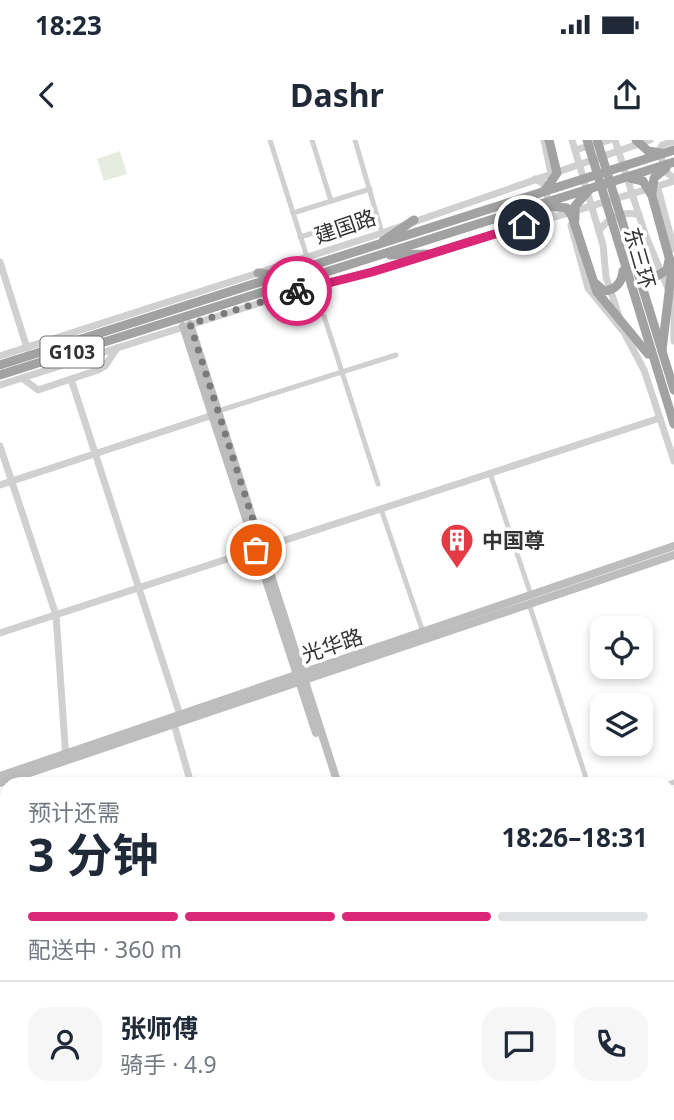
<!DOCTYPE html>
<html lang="zh">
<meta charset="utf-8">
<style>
:root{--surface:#fff;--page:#f6f6f7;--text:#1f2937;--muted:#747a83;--line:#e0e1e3;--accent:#db2777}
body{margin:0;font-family:"Noto Sans","Noto Sans SC",sans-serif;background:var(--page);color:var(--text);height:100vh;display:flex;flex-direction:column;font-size:26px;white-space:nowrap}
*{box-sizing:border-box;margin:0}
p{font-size:23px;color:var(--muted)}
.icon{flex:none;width:38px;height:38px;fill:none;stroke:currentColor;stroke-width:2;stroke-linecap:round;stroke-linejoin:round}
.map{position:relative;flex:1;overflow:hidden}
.details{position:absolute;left:0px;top:637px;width:676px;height:343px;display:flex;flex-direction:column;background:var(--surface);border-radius:21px 21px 0 0;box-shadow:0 4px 10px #0003}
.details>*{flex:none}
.fabs{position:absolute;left:590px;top:476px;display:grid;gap:14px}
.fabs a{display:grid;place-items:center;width:63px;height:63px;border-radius:14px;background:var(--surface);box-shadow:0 4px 10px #0003;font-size:35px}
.pin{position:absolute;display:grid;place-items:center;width:60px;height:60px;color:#fff;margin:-30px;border:4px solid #fff;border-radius:50%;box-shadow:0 2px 7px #0007}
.courier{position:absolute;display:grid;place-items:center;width:70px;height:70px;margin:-35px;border:5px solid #db2777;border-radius:50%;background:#fff;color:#222;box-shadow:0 2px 9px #0007}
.headline em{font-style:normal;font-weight:700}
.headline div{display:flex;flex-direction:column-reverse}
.headline{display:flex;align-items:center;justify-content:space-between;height:119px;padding:0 28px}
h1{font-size:46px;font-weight:700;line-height:52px}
.bar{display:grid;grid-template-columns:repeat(4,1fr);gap:10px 7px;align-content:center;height:84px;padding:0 28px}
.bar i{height:9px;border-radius:5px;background:var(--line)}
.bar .current{background:var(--accent)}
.bar p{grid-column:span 4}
.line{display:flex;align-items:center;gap:18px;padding:0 28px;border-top:2px solid var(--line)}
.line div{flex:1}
.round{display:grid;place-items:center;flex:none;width:74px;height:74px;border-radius:21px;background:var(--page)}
.status{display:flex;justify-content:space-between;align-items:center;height:49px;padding:0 35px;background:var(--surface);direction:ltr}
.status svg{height:19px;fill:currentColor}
header{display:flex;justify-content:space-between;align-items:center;height:91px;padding:0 28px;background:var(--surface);font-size:32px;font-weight:700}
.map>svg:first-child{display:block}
.green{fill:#e6ecdf}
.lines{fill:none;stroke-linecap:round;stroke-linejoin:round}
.minor{stroke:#d0d0d0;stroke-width:5}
.tertiary{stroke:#d0d0d0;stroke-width:7}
.secondary{stroke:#bdbdbd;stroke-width:8}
.trunk{stroke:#a2a2a2;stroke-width:9}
.done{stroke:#7a7a7a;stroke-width:7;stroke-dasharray:0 12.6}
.route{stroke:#db2777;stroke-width:9}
.labels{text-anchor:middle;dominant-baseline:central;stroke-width:7;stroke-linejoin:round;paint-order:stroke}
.shield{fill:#fff;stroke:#707070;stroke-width:2}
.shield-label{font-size:19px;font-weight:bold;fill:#333}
.street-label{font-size:21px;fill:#333;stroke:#fff}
.poi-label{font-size:21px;font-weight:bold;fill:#333;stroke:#fff;text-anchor:start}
</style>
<div class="status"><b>18:23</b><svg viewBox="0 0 49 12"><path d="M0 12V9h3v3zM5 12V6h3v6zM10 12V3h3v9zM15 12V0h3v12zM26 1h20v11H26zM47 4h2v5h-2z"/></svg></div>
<header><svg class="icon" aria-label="back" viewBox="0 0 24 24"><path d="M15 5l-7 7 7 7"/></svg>Dashr<svg class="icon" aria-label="share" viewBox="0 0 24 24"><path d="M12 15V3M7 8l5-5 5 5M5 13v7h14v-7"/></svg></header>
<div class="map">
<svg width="674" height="980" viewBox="0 0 674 980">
<rect width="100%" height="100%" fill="#fff"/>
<g class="green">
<path d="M120 11 127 34 104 41 97 19Z"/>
<path d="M564 973H623L601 980H566Z"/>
</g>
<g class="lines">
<g class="minor">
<path d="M270 0 307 117"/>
<path d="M312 0 331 61"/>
<path d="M355 0 382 93"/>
<path d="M293 73 370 49"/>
<path d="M300 97 376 74"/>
<path d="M324 176 378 344"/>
<path d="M218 271 396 215"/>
<path d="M490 333 531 455"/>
<path d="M381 369 423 492"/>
<path d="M529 464 588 644"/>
<path d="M668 644 674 642"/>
<path d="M0 895 7 893"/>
<path d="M668 922H674"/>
<path d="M79 973 82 980"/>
<path d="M177 973 181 980"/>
</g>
<g class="tertiary">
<path d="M544 0 551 34"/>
<path d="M572 0 603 105 606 137 625 194 644 230 674 321"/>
<path d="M615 0 645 94 674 163"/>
<path d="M674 1 662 5 659 11 666 32 674 38"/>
<path d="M575 10 610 0"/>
<path d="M535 39 543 43 552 71 549 78"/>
<path d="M657 45 674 109"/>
<path d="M571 85 588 148 623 191"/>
<path d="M599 91C608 78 623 70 639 75"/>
<path d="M0 122 27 208"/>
<path d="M674 167V201"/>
<path d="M0 216 382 93 650 0"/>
<path d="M22 238 38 250 98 230 105 226 117 208"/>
<path d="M71 239 180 575"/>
<path d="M0 245 320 144 372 132 674 41"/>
<path d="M0 306 56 475 66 619"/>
<path d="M0 345 213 275"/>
<path d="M0 493 660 278"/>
<path d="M174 584 191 644"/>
<path d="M668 762 674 763"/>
<path d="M668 782H674"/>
<path d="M0 793 7 792"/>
<path d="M0 817 7 815"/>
<path d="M446 973 448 980"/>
</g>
<g class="secondary">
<path d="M190 184 338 644"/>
<path d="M183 186 316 593"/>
<path d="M0 636 674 406"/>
<path d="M0 643 674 415"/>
</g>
<g class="trunk">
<path d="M587 0 674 284"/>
<path d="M597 0 674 250"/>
<path d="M636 0 648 11 661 13"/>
<path d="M630 38 643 41 652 56 672 128 662 210"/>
<path d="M546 49 557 33 549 0"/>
<path d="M652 54 654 38 666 28"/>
<path d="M548 66 567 68 572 76 597 152 648 214"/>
<path d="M575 79V66L589 50"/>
<path d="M383 101 414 80"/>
<path d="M390 115 429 114"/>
<path d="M638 126 646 136 655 137 667 130 669 120"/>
<path d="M258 133 280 136"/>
<path d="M596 144 604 151C616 150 622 142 623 131"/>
<path d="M0 225 674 10"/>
<path d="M0 235 674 22"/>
<path d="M668 775H674"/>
<path d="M0 807 7 805"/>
</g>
</g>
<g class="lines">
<path class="done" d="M256 410 262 408 190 184 297 151"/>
<path class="route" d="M297 151 372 132 524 85"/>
</g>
<defs>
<symbol id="building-pin" viewBox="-11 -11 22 30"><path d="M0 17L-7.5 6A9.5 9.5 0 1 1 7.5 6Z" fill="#e63946" stroke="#fff"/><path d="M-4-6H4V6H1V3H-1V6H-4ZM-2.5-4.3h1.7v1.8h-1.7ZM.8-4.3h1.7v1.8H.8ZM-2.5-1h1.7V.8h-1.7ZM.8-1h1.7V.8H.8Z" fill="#fff"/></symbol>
</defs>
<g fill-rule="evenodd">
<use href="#building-pin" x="438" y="381" width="38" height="52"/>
</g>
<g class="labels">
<rect class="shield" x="40.5" y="196.5" width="63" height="31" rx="5"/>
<g class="shield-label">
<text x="72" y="212">G103</text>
</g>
<g class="street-label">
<text transform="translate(345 86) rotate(-19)">建国路</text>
<text transform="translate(640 118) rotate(74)">东三环</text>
<text transform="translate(332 505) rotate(-19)">光华路</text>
</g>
<g class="poi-label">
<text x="482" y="400">中国尊</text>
</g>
</g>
</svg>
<div class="fabs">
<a><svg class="icon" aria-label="locate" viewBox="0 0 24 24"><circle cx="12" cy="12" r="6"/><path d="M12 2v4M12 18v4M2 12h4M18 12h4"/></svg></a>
<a><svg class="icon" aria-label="layers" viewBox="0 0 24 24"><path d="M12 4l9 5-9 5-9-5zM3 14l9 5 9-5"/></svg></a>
</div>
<div class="pin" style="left:256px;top:410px;background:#ea580c"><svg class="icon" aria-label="bag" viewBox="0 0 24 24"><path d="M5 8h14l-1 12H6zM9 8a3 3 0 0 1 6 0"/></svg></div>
<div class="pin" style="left:524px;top:85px;background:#1f2937"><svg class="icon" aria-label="home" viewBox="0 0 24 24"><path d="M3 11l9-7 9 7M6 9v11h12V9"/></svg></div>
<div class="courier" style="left:297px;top:151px"><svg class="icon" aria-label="bike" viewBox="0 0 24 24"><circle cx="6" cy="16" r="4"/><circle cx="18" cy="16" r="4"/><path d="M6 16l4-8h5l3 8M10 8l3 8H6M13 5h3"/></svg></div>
<section class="details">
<div class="headline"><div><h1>3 分钟</h1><p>预计还需</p></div><em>18:26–18:31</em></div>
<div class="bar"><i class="current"></i><i class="current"></i><i class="current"></i><i></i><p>配送中 · 360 m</p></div>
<div class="line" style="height:126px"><a class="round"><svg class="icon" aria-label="person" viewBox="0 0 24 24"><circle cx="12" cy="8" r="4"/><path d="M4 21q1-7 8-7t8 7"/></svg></a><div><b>张师傅</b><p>骑手 · 4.9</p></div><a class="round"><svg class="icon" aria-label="chat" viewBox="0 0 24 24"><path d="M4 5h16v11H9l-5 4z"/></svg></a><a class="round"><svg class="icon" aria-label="phone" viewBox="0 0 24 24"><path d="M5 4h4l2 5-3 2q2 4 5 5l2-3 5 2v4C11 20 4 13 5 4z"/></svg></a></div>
</section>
</div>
